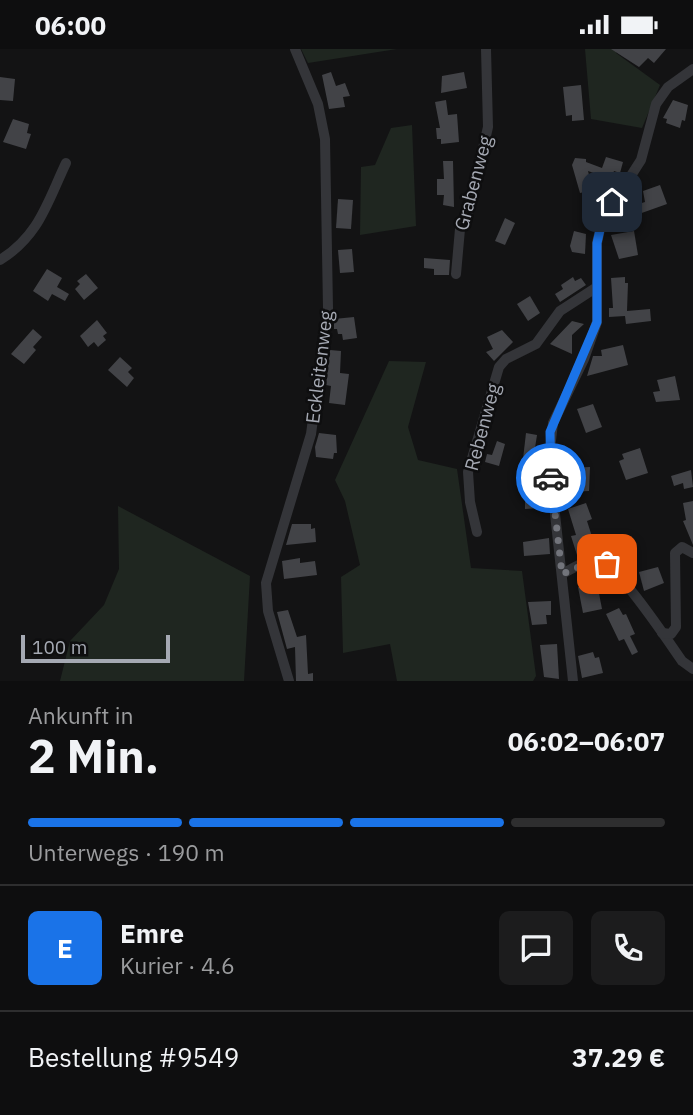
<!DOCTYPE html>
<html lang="de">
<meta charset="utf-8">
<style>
:root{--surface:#0e0e0f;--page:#1c1c1d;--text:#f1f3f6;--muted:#9b9c9e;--line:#2e2e2f;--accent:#1a73e8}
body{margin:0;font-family:"IBM Plex Sans",sans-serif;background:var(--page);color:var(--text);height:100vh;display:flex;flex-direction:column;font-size:26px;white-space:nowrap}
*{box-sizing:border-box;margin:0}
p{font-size:23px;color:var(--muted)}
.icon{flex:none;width:38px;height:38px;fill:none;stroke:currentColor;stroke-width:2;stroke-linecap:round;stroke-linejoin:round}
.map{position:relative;height:632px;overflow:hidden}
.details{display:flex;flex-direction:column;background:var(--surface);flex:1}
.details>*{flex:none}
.scale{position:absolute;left:21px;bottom:18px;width:149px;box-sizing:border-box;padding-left:7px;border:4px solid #a5a9b3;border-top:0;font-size:19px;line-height:24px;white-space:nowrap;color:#a5a9b3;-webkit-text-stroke:5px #0e0e0f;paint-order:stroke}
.pin{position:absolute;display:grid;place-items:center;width:60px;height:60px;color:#fff;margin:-30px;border-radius:14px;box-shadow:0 4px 10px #0006}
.courier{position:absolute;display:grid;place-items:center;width:70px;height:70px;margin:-35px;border:5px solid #1a73e8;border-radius:50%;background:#fff;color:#222;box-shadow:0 2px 9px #0007}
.summary em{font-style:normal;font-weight:700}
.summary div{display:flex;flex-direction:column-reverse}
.summary{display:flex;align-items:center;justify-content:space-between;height:119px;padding:0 28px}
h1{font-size:46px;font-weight:700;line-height:52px}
.bar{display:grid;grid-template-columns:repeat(4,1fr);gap:10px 7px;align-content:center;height:84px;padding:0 28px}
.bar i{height:9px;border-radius:5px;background:var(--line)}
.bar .current{background:var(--accent)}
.bar p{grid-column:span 4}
.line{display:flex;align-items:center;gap:18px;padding:0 28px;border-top:2px solid var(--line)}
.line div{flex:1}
.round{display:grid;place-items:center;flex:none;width:74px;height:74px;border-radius:10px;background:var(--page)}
.status{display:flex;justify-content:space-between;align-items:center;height:49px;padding:0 35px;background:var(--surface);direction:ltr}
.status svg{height:19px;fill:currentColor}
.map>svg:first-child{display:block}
.green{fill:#1f2620}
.building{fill:#424347}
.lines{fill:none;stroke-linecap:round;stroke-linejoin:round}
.minor{stroke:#343539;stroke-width:10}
.done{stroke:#72747b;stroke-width:7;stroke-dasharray:0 12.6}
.route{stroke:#1a73e8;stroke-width:9}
.labels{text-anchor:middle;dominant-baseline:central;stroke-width:5;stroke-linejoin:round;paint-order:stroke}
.street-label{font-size:19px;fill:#a5a9b3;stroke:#0e0e0f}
</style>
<div class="status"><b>06:00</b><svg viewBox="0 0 49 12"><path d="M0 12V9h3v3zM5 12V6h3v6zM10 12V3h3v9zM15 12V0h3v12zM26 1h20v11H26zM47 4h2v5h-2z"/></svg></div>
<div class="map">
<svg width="693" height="632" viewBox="0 0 693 632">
<rect width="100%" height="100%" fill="#131314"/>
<g class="green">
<path d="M301 0H397L308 14Z"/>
<path d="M585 0H618L616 4 660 36 642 79 591 70Z"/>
<path d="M412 76 416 177 360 186 361 118 375 116 391 79Z"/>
<path d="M389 312 426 313 408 378 418 411 457 420 471 519 522 522 536 627 533 632H397L390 595 343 604 341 528 360 516 345 452 335 431Z"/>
<path d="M118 457 250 527 244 632H60L70 592 104 556 119 520Z"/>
</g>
<g class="building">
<path d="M611 0H666L654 14 648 9 639 18Z"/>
<path d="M331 23 336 37 345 34 350 47 343 48 345 58 329 60 322 26Z"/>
<path d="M464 23 467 39 441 44 442 27Z"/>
<path d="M0 28 15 30 13 52 0 51Z"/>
<path d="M581 36 584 71 572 72V66L566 67 563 38Z"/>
<path d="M446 51 448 66 457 65 459 93 441 95V90H437L436 79H440L435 53Z"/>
<path d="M673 51 688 56 685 72 682 71 680 79 666 74 667 70 663 69Z"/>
<path d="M13 70 29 75 27 84 31 85 26 100 3 93Z"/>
<path d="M606 108 623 113 620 124 614 122 611 130 588 122 593 141 580 144 572 116 575 109 586 110V113L602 119Z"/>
<path d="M443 112H453L454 158 443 156 444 146H437V130H444Z"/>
<path d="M660 136 667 155 622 171 619 161 645 153 643 142Z"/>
<path d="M338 150 353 151 351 180 336 179Z"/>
<path d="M505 169 515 174 505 196 495 192Z"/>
<path d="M574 182 586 185 585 205 572 203 570 197Z"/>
<path d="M634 182 638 206 619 210 611 186Z"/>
<path d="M352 200 354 223 340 224 338 201Z"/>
<path d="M424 209 450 211 449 226H434V220L424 219Z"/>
<path d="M47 220 62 229 57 238 69 245 65 252 52 245 48 252 33 242Z"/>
<path d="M86 225 98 239 84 251 75 240 80 235 77 232Z"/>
<path d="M573 228 575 232 581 229 586 236 560 253 555 245 563 240 561 236Z"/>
<path d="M625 228V234H628L627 262 650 260 651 272 626 275 625 267 609 268V259H613L611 229Z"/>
<path d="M530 247 540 264 528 272 517 255Z"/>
<path d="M354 268 357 289 343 291 342 285H338L337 280H334V270Z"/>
<path d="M97 271 107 284 103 287 106 291 98 298 94 293 88 298 80 287Z"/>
<path d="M572 272 584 275 572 286V305L550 295Z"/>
<path d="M33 280 42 288 33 298 36 301 24 315 11 305Z"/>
<path d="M502 281 513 293 494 312 486 303 493 300 487 288Z"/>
<path d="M623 296 628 316 587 327 593 307H602L601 301Z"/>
<path d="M330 301 341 302 340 324 349 325 345 356 329 354 331 337 326 336Z"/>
<path d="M120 308 132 319 128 323 134 329 127 338 108 321Z"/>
<path d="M675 327 680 351 656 353 653 343 660 342 657 331Z"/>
<path d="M593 355 602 378 586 384 577 360Z"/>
<path d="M319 384 336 386 337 404H334L333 410 316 408 315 398Z"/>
<path d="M526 384 537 386 533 412 523 410Z"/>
<path d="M497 392 505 395 499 417 485 413 487 405 492 406Z"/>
<path d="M640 399 648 424 626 431 619 412 624 410 622 405Z"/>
<path d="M590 418 589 442 569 443V440H560L559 428H567L569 419Z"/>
<path d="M691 421 693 438 684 440 683 434 674 437 671 427Z"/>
<path d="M541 443V459L525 460V444Z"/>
<path d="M693 452V496L683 472 686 471 683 454Z"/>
<path d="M586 454 592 470 587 472 596 500 577 506 571 487 576 486 568 460Z"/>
<path d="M292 475H311V480L315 479 316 493 286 496Z"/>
<path d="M549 489 550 505 524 507 523 493Z"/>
<path d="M300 509V514L315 512 317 526 284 530 282 512Z"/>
<path d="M658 518 664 534 644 542 639 523Z"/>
<path d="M597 534 602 560 583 564 578 538Z"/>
<path d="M551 552V566H546L547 575 532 576 528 553Z"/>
<path d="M619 559 623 566 626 565 635 585 630 587 638 603 632 606 624 590 619 592 606 565Z"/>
<path d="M288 561 297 588 306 586 308 625 313 624V632H296L295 598 287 600 277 563Z"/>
<path d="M557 595 559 630 544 628 540 596Z"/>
<path d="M593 603 595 609 599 608 603 624 582 629 578 607Z"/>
</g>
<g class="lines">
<g class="minor">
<path d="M0 211C39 187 47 154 66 114"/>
<path d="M456 225 460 180 469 160 488 78 486 0"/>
<path d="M477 483 470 453 468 423 499 318 506 310 536 295 560 262 597 238"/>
<path d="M562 525C572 520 586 510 598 511 616 513 670 595 682 612L693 620"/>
<path d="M662 584 671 585 676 578 675 504 682 498 693 504"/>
<path d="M289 632 268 562 266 534 311 385 328 259 325 90 318 55 295 0"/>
<path d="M573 632 549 409 553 374 584 310 597 273V194L602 172 641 111 656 55 668 38 693 20"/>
</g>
</g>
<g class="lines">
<path class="done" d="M551 429 562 525 593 512 607 515"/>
<path class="route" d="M551 429 550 383 597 273V194L602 172 612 153"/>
</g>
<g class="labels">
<g class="street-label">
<text transform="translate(473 134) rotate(-75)">Grabenweg</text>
<text transform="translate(319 318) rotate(-83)">Eckleitenweg</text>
<text transform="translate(482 378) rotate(-75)">Rebenweg</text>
</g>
</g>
</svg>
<div class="scale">100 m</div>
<div class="pin" style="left:607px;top:515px;background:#ea580c"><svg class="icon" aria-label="bag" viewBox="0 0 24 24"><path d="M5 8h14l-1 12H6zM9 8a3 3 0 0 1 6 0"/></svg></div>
<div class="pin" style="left:612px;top:153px;background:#1f2937"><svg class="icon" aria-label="home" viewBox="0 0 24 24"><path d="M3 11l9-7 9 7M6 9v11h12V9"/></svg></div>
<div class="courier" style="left:551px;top:429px"><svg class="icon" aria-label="car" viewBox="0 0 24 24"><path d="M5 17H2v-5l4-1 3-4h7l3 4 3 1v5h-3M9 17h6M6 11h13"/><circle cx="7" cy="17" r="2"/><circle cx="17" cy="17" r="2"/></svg></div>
</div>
<section class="details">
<div class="summary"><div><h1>2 Min.</h1><p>Ankunft in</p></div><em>06:02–06:07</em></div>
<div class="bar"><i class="current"></i><i class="current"></i><i class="current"></i><i></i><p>Unterwegs · 190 m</p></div>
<div class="line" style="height:126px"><b class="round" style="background:var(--accent);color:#fff">E</b><div><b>Emre</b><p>Kurier · 4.6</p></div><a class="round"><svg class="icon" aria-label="chat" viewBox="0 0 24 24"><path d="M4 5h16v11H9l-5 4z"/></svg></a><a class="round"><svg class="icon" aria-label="phone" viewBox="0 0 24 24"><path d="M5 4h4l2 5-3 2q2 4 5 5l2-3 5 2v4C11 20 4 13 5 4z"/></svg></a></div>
<div class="line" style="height:91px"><div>Bestellung #9549</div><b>37.29 €</b></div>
</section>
